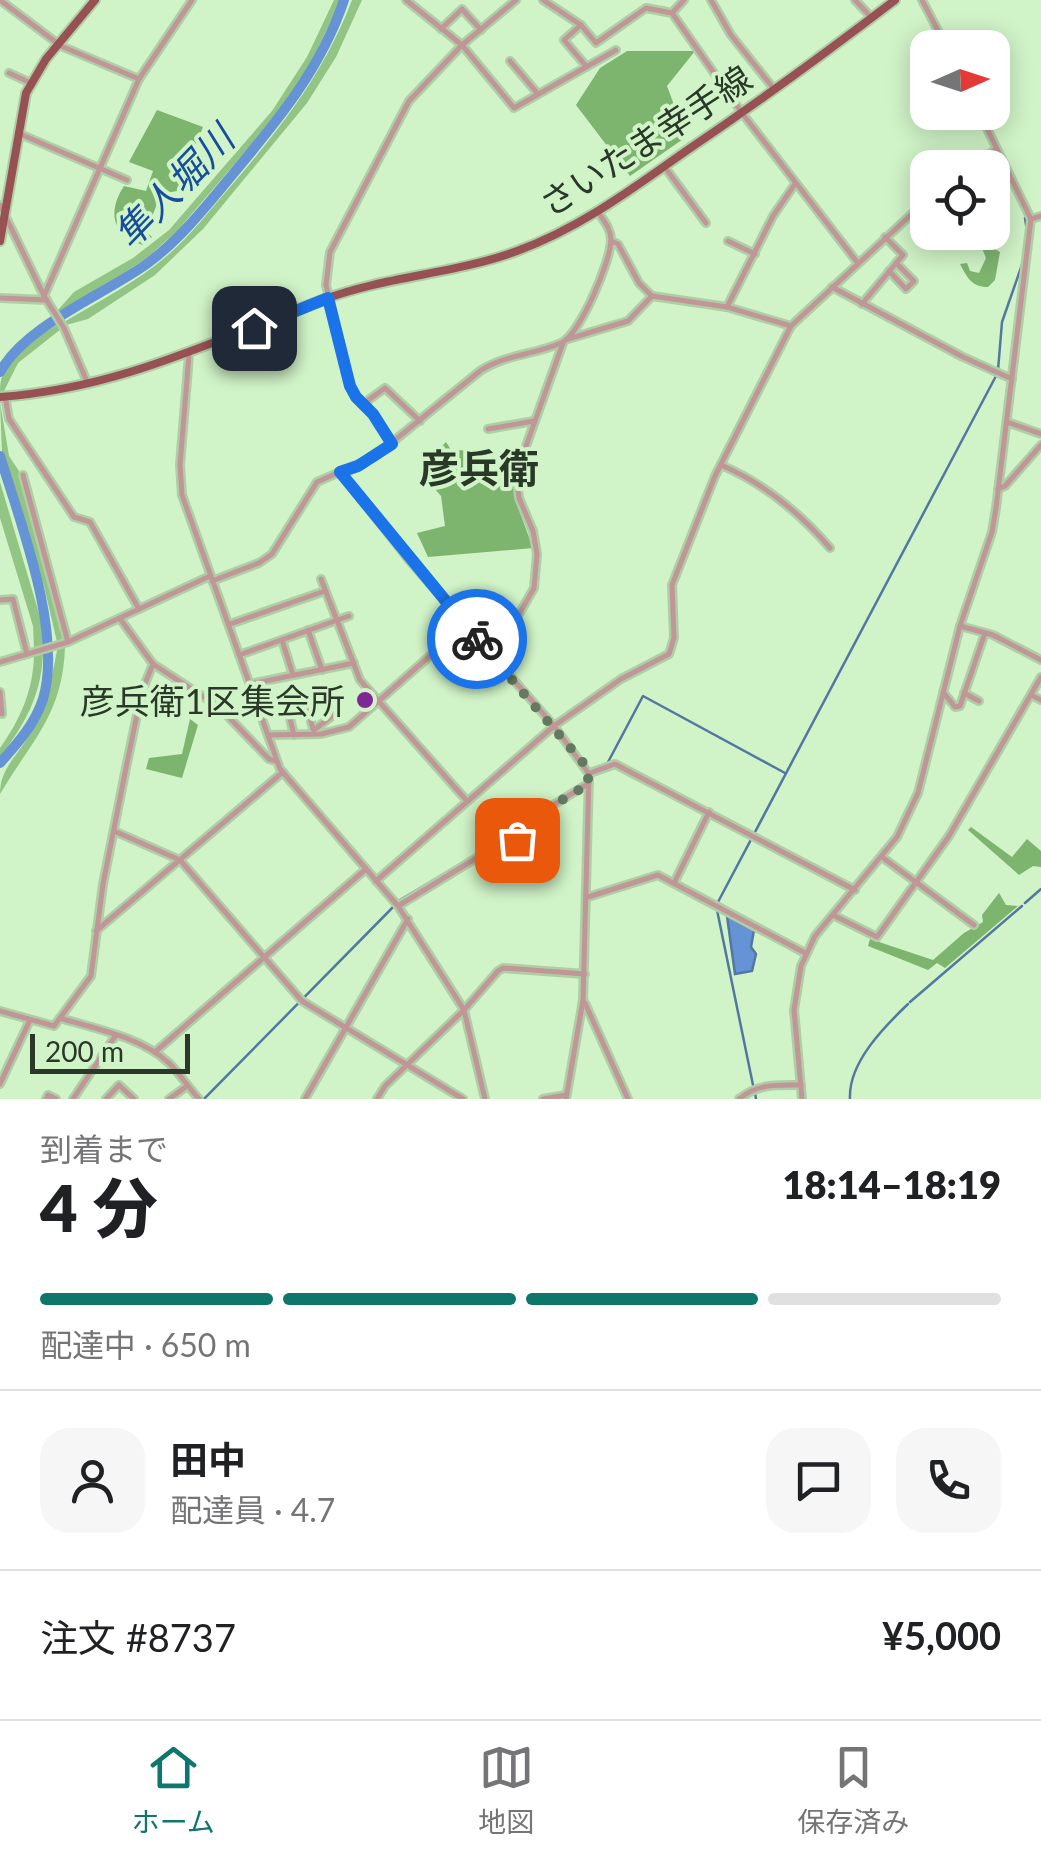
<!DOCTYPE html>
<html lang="ja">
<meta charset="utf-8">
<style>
:root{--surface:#fff;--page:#f6f6f6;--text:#202124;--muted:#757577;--line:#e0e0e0;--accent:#0f766e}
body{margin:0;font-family:Lato,"Noto Sans JP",sans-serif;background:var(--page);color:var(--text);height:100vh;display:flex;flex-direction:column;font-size:38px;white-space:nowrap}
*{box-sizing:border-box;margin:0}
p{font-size:32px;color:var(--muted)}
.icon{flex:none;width:55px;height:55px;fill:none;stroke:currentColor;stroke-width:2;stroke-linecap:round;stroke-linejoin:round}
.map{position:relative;height:1099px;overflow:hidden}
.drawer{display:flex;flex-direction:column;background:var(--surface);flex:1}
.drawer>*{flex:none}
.needle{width:65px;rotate:87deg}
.fabs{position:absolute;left:910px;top:30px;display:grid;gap:20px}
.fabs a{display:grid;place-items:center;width:100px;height:100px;border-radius:20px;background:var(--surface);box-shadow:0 5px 25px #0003;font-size:50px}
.scale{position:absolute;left:30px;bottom:25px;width:160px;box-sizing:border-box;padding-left:10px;border:5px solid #2a3827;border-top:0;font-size:28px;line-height:35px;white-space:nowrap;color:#2a3827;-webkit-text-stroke:8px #d0f3c7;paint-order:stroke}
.pin{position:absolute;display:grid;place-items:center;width:85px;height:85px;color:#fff;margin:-42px;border-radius:20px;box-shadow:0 5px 15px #0006}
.courier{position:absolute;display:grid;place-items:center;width:100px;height:100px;margin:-50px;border:8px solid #1a73e8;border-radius:50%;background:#fff;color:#222;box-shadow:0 2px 12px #0007}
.headline em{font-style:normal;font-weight:800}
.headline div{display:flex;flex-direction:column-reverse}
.headline{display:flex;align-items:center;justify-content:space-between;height:170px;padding:0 40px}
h1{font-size:65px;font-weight:800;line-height:75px}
.bar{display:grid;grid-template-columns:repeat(4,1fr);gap:15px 10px;align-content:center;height:120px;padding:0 40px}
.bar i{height:12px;border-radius:8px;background:var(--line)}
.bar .on{background:var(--accent)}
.bar p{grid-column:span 4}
.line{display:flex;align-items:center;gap:25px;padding:0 40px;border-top:2px solid var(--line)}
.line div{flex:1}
.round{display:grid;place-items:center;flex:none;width:105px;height:105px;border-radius:30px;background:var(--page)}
.tabs{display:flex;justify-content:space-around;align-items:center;height:140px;border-top:2px solid var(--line);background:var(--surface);font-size:28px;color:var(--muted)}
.tabs a{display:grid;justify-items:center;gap:5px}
.tabs .on{color:var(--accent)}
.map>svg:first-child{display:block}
.green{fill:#92c584}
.forest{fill:#7db46e}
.water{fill:#6692d6;stroke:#5477a2;stroke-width:2.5}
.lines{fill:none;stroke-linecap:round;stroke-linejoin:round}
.stream{stroke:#5477a2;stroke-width:2.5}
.river{stroke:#6692d6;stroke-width:10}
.minor-casing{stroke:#afcea7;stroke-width:10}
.tertiary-casing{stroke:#afcea7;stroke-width:10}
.primary-casing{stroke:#afcea7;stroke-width:12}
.minor{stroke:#c09696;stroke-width:5}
.tertiary{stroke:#c09696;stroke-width:5}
.primary{stroke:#985153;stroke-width:8}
.done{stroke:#64795f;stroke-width:10;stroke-dasharray:0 18}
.route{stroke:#1a73e8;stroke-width:12}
.poi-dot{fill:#7f2795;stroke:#d0f3c7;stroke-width:4}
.labels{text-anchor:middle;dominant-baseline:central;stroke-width:8;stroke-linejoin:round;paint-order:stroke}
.street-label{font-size:35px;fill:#2a3827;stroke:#d0f3c7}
.poi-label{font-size:35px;fill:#2a3827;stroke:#d0f3c7;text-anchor:end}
.water-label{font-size:38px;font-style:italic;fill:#174d9e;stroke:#d0f3c7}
.quarter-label{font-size:40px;font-weight:bold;fill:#2a3827;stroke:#d0f3c7}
</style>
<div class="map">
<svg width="1041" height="1099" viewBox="0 0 1041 1099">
<rect width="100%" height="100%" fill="#d0f3c7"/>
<g class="green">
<path d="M334 0H341L311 63 277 115 177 231 148 257 60 315 57 311 74 292 133 258 169 230 272 111 307 57Z"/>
<path d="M352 0H362L336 57 307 103 203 229 155 275 88 319 66 325 64 322C99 301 137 282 168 255 191 235 210 210 230 187 280 129 325 72 352 0Z"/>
<path d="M58 324 61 329 18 363 4 391H0C0 356 32 341 58 324Z"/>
<path d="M0 402 9 456 19 471 56 595 65 639 57 642 44 586 2 453Z"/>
<path d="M0 482 41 620 44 646 34 648 33 626 0 518Z"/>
<path d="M65 647C63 714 32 740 0 794 0 767 19 755 31 732 45 706 52 679 57 650Z"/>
<path d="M43 654C41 696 25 724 0 757V748C20 720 33 691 34 656Z"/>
</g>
<g class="forest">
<path d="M627 51H695L667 86 686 137 630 176 576 105 600 68Z"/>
<path d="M157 110 203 127 177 191 161 194 146 232 152 237 143 245C112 235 107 212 124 186L146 191 153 171 129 162Z"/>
<path d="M970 235 1000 252 995 280 988 287C971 287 967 277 960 264L967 263 970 271 979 273 986 258 981 246 966 236Z"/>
<path d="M446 442 451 450 480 451 488 464 515 457 516 502 533 548 428 557 417 533 445 526 441 496 428 481 423 465Z"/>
<path d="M190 719 198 725 182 778 146 769 149 758 182 754Z"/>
<path d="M971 827 1012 857 1027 839 1041 851V867L1033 866 1019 875 968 830Z"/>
<path d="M999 893 1006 905 1018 906 945 968 937 963 928 970 868 946 870 939 933 960 964 933 983 922 982 915Z"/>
</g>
<path class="water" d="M727 916 754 930 751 947 756 954 752 971 735 974Z"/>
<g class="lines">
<g class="stream">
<path d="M1025 218 1027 231"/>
<path d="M998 370 1002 322 1024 259"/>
<path d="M598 768 607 764 643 696 785 773"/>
<path d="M718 902 996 376"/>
<path d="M1025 903 1041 889"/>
<path d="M717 910 753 1085"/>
<path d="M910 1002 1022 906"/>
<path d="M755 1093 756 1099"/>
<path d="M204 1099 400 900 489 847 515 836 546 805 570 792"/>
<path d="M850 1099C848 1063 884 1027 908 1004"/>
</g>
<g class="river">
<path d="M0 372C26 325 104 295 148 263 178 241 204 209 228 180 274 125 321 70 344 0"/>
<path d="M0 456C20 522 63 632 43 699 35 724 17 744 0 763"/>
</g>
<defs>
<g id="minor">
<path d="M0 0 61 46 139 79"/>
<path d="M406 0 462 45 514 108 616 50"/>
<path d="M543 0 581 25 596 43 646 8 672 13 742 113 857 262"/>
<path d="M711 0 731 35 774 89"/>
<path d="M855 0 872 18"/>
<path d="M922 0 947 48"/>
<path d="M672 13 684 0"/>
<path d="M581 25 564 40 586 66"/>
<path d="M441 29 462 9 481 30"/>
<path d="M510 61 538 94"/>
<path d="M9 73 31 83"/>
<path d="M20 134 127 180"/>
<path d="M664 166 706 223"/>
<path d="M970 168 996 149"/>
<path d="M0 205 44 296 64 328 88 384"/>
<path d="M1031 219 1041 216"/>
<path d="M611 241 618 244 639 283 652 296 727 307 791 326"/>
<path d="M728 241 755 254"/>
<path d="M889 271 906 289 914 281 896 263"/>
<path d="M832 287 963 357 1012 379"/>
<path d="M44 296 139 79 192 0"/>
<path d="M0 298 47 300"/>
<path d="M862 304 903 255 885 237"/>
<path d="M727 307 773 216 795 184"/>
<path d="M568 339 628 321 652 296"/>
<path d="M5 396 9 419 74 517 90 522 139 609"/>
<path d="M363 404 385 388 420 421"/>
<path d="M1007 422 1041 434"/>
<path d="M488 429 534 421"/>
<path d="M391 444 373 414 356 397 350 385 326 285 330 252 409 101 462 45 516 0"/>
<path d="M721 465C763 483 800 513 830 548"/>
<path d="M340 472 409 560 554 726 589 774 583 1000 566 1099"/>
<path d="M998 489 1005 486 1041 445"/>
<path d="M321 579 360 680 467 801"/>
<path d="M0 600 13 599 27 654"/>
<path d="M121 620 153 664 219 707 269 759 276 761"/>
<path d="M230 624 325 591"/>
<path d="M960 626 993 635 1041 660"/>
<path d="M308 630 322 670"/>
<path d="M282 640 293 675"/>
<path d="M239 655 349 616"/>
<path d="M494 658 534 588 537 554 533 531 519 498 516 474 563 343"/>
<path d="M0 662 68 642 23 475"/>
<path d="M250 684 354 663"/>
<path d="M0 692 2 714"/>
<path d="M943 692 955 707 960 706 985 633"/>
<path d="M964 693 979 701"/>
<path d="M1031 695 1041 700"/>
<path d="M305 698 313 729"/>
<path d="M286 702 294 735"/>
<path d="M259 707 327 694 337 712 314 730"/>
<path d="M269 735 321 734 349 727 465 625"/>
<path d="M590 773 615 764 855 890"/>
<path d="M114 831 180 860 302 1001 463 1099"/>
<path d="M882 857 974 925"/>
<path d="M376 881 554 726 621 679 669 654 674 638 672 585 715 476 791 326 928 199"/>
<path d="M674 883 709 812"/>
<path d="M588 897 658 875 805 953"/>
<path d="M398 906 483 854 517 840 550 807 589 783"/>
<path d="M833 915 877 937 949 836 1041 677"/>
<path d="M96 931 283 772"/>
<path d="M585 1003 628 1099"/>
<path d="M0 1011 54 1026 91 976 103 884 127 763 142 691 153 664"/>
<path d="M60 1018C96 1029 141 1037 169 1063 180 1074 189 1088 199 1099"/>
<path d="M155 1052 366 869"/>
<path d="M0 1084 30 1020"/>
<path d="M46 1099 48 1095 56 1099"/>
<path d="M73 1099 116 1035"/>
<path d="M106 1099 119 1085 134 1099"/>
<path d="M169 1099 187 1086"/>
<path d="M305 1099 408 919"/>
<path d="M377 1099 385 1086 464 1010 498 971 503 968 585 974"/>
<path d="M543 1099 566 1095"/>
<path d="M739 1099C759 1083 776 1085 801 1085"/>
<path d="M802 1099 794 1010 801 966 815 936 897 837 918 793 960 626 992 532 996 508 1031 219 979 112"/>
</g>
<g id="tertiary">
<path d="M189 355 180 465 182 495 280 769 398 906 464 1010 485 1099"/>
<path d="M212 581 259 563 272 554 317 482 374 457 480 371C506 354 534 355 561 343 580 335 611 260 611 240 611 229 604 221 598 212"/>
<path d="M68 642 210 576"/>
</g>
<g id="primary">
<path d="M0 241 26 93 46 59 95 0"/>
<path d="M0 397C122 388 214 340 325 299 387 276 455 274 517 251 580 228 632 189 686 151 757 103 827 52 895 0"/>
</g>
</defs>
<use href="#minor" class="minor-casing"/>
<use href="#tertiary" class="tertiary-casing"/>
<use href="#primary" class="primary-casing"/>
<use href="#minor" class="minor"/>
<use href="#tertiary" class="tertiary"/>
<use href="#primary" class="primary"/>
</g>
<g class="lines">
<path class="done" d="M477 639 586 766 589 784 550 807 517 840"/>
<path class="route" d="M254 328 328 298 350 386 356 397 373 414 392 444 358 466 340 472 477 639"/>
</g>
<circle class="poi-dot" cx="365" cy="700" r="10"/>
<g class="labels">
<g class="street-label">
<text transform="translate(645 140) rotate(-33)">さいたま幸手線</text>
</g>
<g class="poi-label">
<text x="345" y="700">彦兵衛1区集会所</text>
</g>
<g class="water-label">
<text transform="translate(173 186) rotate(-46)">隼人堀川</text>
</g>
<g class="quarter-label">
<text x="479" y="468">彦兵衛</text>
</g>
</g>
</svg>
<div class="fabs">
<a><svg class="needle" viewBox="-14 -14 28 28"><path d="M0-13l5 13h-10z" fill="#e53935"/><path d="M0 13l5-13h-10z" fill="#757577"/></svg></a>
<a><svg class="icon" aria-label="locate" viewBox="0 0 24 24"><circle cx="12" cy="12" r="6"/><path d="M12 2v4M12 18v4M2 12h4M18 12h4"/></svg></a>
</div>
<div class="scale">200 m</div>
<div class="pin" style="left:517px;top:840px;background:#ea580c"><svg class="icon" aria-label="bag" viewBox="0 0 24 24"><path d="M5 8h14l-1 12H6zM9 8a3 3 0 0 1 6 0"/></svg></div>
<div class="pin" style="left:254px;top:328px;background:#1f2937"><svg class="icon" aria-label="home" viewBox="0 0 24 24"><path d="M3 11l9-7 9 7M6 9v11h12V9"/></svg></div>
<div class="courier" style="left:477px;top:639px"><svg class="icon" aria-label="bike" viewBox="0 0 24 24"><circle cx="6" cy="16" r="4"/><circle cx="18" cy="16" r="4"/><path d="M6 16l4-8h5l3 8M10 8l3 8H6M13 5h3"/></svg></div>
</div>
<section class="drawer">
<div class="headline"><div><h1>4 分</h1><p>到着まで</p></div><em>18:14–18:19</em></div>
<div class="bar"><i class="on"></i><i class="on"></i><i class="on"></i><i></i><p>配達中 · 650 m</p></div>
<div class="line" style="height:180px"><a class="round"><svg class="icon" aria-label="person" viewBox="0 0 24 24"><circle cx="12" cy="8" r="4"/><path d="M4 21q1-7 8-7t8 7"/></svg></a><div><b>田中</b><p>配達員 · 4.7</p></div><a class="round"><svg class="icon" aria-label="chat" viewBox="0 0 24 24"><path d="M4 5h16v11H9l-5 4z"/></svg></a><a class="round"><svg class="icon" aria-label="phone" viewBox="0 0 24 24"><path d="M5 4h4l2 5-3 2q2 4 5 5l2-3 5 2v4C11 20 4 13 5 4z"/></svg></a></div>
<div class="line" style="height:130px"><div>注文 #8737</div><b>¥5,000</b></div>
</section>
<nav class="tabs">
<a class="on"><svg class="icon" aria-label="home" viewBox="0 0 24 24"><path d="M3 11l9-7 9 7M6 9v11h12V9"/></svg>ホーム</a>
<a><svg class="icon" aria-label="map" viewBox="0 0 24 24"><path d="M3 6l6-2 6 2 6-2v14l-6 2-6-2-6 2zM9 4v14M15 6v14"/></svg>地図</a>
<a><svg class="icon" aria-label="saved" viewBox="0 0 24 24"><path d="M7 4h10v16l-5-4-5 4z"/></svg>保存済み</a>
</nav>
